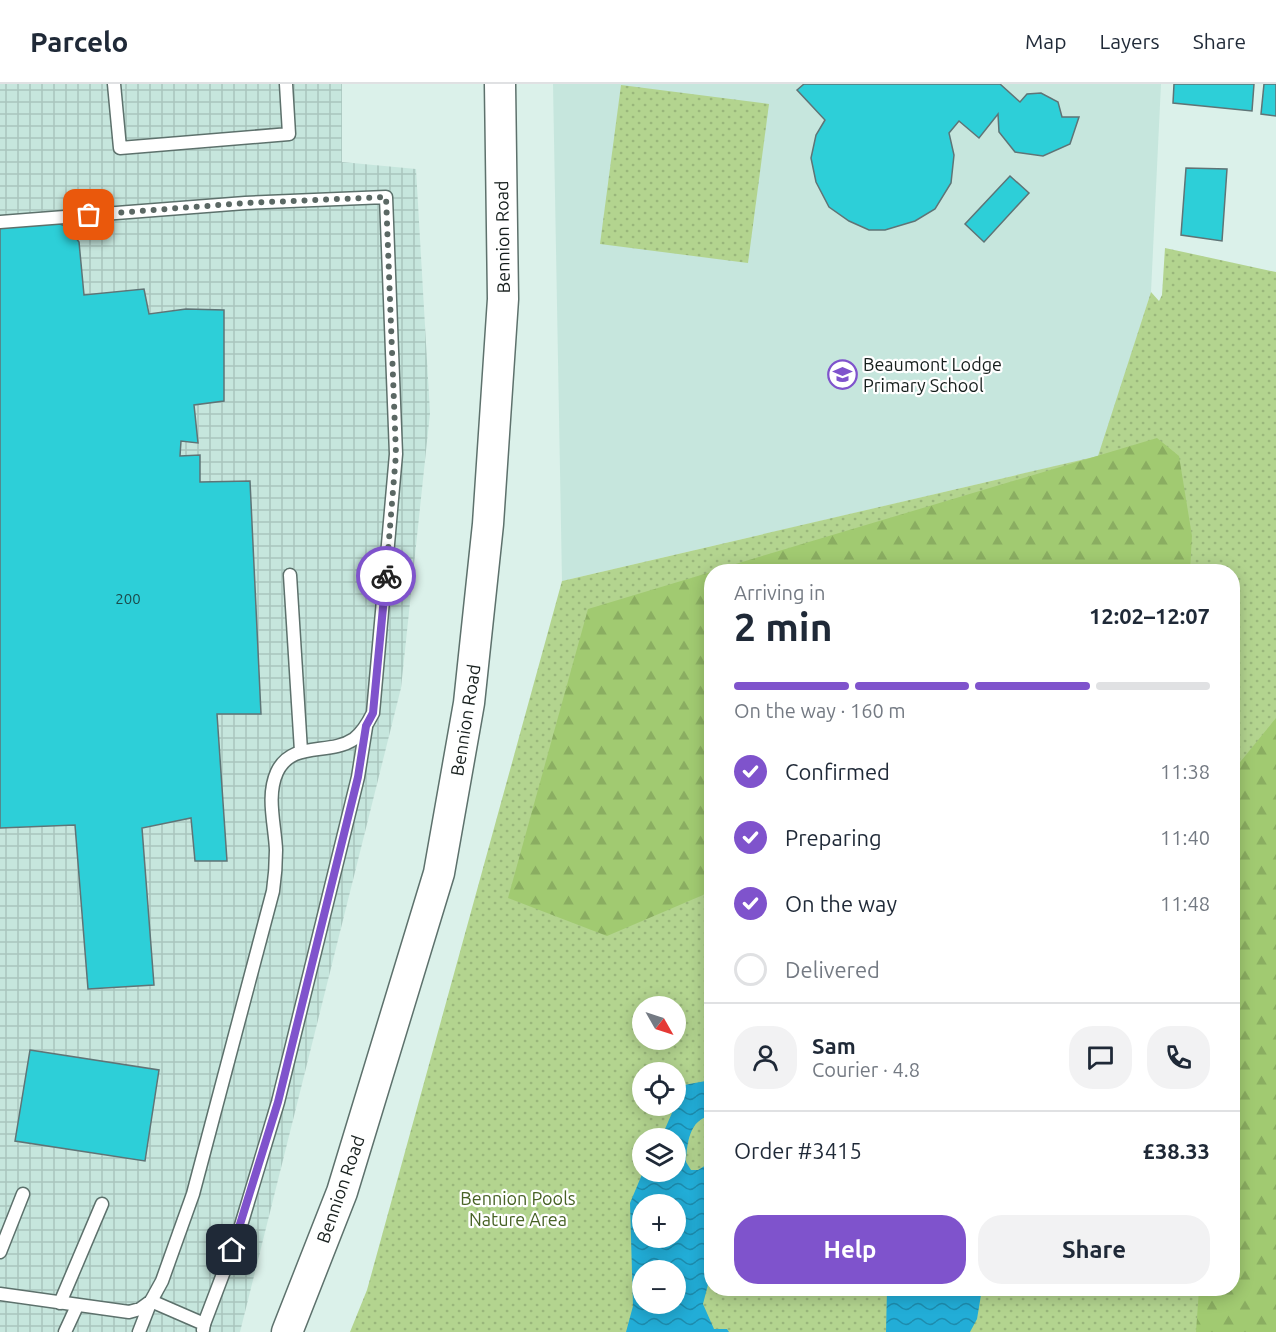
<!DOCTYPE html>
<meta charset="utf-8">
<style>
:root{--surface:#fff;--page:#f2f2f3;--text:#1f2937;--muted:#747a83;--line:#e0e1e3;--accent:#7f53cc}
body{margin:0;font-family:Ubuntu,sans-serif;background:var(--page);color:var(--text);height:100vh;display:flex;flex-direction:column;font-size:22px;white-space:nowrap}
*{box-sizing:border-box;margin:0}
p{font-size:20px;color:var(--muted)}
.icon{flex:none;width:33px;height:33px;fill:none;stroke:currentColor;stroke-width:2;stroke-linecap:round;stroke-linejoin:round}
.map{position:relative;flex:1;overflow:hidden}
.panel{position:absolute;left:704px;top:480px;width:536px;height:732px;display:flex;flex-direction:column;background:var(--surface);border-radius:24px;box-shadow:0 3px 15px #0003}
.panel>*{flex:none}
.needle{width:39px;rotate:129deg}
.fabs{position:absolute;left:632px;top:912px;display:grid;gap:12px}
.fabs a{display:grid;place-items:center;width:54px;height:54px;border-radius:50%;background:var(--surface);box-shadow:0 3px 15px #0003;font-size:30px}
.pin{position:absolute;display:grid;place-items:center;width:51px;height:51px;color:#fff;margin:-26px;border-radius:12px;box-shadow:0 3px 9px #0006}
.courier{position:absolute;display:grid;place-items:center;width:60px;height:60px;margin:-30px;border:4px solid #7f53cc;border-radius:50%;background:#fff;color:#222;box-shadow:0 2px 8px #0007}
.headline em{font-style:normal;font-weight:600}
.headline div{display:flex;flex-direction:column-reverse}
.headline{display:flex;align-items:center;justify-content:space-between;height:102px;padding:0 30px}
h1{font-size:39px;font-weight:600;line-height:45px}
.bar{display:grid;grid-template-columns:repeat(4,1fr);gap:9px 6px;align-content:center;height:72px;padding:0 30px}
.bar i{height:8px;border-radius:4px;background:var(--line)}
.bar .active{background:var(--accent)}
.bar p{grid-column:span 4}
.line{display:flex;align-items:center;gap:15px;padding:0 30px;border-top:2px solid var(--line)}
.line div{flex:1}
.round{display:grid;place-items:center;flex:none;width:63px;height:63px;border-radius:24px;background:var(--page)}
ol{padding:0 30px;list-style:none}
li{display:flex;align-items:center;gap:18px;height:66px}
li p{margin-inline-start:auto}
li .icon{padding:6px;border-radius:50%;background:var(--accent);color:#fff;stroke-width:4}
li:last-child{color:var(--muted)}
li i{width:33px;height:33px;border:3px solid var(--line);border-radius:50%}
.cta{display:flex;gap:12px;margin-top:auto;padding:12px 30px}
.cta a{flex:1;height:69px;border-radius:24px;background:var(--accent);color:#fff;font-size:24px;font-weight:600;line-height:69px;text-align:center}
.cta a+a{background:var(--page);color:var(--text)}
header{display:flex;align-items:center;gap:36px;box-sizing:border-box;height:84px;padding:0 30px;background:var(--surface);border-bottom:2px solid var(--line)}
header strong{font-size:28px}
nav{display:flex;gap:33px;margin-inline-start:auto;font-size:21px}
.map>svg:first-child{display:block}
.built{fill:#c6e6dd}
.industrial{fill:url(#industrial-grid)}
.green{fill:url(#green-dots);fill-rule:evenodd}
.forest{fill:url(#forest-firs)}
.water{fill:url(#water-waves);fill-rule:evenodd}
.building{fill:#2dcfd8;stroke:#5f7476;stroke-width:1.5}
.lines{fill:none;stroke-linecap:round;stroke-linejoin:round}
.service-casing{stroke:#5d716c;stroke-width:15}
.tertiary-casing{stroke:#5d716c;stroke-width:33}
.service{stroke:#fff;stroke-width:12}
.tertiary{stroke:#fff;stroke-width:30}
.done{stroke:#5b6864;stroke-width:6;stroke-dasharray:0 10.8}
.route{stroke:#7f53cc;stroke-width:8}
.labels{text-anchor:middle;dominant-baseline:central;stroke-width:4.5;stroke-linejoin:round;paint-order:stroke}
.number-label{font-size:15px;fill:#1c4a4b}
.street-label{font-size:18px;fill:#161e1c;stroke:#fff}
.poi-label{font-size:18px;fill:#161e1c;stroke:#fff;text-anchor:start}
.park-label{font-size:18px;fill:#476225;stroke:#fff}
</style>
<header>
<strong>Parcelo</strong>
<nav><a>Map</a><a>Layers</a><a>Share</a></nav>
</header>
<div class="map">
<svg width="1276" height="1248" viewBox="0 0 1276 1248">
<defs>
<pattern id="industrial-grid" width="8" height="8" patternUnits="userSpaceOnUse" patternTransform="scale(1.5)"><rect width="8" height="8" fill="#c6e6dd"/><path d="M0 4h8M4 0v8" fill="none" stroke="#a9c5bd"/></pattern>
<pattern id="green-dots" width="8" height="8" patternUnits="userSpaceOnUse" patternTransform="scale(1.5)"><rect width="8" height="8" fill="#b3d48f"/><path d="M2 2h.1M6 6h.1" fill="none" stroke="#99b67b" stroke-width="1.8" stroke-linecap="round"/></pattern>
<pattern id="forest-firs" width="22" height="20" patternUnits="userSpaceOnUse" patternTransform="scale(1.5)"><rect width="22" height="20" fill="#a1ca71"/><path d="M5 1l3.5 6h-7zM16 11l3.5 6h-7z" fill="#8aad61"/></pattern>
<pattern id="water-waves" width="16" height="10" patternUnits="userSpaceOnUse" patternTransform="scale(1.5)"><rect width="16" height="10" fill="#22add7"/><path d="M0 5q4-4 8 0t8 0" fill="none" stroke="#1d8cae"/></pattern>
</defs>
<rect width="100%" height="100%" fill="#dbf1ea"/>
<path class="built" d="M553 0H1161L1151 208 1099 372 562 497Z"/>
<path class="industrial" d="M0 0H342V78L416 85 430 329 401 604 240 1248H0Z"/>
<g class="green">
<path d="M621 1 769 20 748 179 600 160Z"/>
<path d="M1165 164 1276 188V1248H350L367 1206 562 497 1098 372 1151 208 1159 217 1162 211ZM711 488H1232V1204H711ZM642 922H675V956H642ZM642 988H675V1022H642ZM642 1054H675V1088H642ZM642 1120H675V1154H642ZM642 1186H675V1220H642Z"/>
</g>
<g class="forest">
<path d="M1157 354 1179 372 1192 452 1190 487H712Z"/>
<path d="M711 488V805L703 811 607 852 508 814 588 525Z"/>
<path d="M1276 634V1248H1196L1199 1205 1232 1204V688Z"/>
</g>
<g class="water">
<path d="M711 996V1032C689 1035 687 1060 686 1078L691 1086H698L711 1078V1189L703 1220 714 1245H727L729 1248H626L633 1222 630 1119 643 1088H675V1054H657L665 1045 684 1001ZM642 1120H675V1154H642ZM642 1186H675V1220H642Z"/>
<path d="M887 1205V1204L982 1205 977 1235 970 1248H886Z"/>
</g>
<g class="building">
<path d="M804 0H1000L1020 18 1027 10 1041 9 1058 18 1062 33H1079L1070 60 1043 72 1015 68 999 48 998 30 979 54 959 37 949 49 954 71 951 99 935 125 915 137 885 146H869L849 137 829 123 816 98 811 74 816 51 825 36 797 6Z"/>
<path d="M1174 0H1254L1252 27 1173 19Z"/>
<path d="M1264 0H1276V32L1261 30Z"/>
<path d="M1186 84 1227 85 1222 157 1181 151Z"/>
<path d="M1010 92 1029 109 984 158 965 140Z"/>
<path d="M49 135 67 143 79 158 84 211 144 205 149 230 186 225 224 226V317L194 321 198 359 181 357 180 372 200 371V398L250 397 261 630H217L227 777H195L191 734 142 744 154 901 88 905 75 741 0 744V138Z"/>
<path d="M30 966 159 986 145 1077 15 1057Z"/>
</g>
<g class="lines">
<defs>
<g id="service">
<path d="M114 0 120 64 289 50 286 0"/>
<path d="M0 138 245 119 386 113 396 370 373 629C368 639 363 648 354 655 329 672 292 656 277 688 266 712 275 741 276 766 276 780 275 793 273 807L193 1110 162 1197 151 1217 140 1225 129 1228 0 1210"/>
<path d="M290 491 301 667"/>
<path d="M0 1168 23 1110"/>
<path d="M60 1219 102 1120"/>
<path d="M204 1240 239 1148 278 1018 358 693 366 643"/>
<path d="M65 1248 77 1222"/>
<path d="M139 1248 151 1217 204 1240 203 1246"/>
</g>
<path id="tertiary" d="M287 1248 342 1108 439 789 469 619 488 440 503 215 500 0"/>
</defs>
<use href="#service" class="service-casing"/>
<use href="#tertiary" class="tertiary-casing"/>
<use href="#service" class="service"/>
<use href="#tertiary" class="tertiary"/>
</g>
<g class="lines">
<path class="done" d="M89 131 245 119 386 113 396 370 386 492"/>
<path class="route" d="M232 1166 278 1018 358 693 366 642 373 629 386 492"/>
</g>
<defs>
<symbol id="school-ring" viewBox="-11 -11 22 22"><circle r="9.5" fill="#fff" stroke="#7f53cc" stroke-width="1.5"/><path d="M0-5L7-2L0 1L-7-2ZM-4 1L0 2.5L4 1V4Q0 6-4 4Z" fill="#7f53cc"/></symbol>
</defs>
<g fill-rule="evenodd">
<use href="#school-ring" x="826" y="274" width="33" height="33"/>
</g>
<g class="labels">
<g class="number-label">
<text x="128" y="514">200</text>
</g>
<g class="street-label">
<text transform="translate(502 153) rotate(-91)">Bennion Road</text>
<text transform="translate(465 636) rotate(-81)">Bennion Road</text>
<text transform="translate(340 1105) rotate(-71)">Bennion Road</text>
</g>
<g class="poi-label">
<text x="863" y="280">Beaumont Lodge<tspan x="863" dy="21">Primary School</tspan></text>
</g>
<g class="park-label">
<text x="518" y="1114">Bennion Pools<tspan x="518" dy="21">Nature Area</tspan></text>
</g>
</g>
</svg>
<div class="fabs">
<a><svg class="needle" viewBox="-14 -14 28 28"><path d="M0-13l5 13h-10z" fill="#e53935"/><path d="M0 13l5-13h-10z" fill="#747a83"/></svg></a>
<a><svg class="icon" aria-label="locate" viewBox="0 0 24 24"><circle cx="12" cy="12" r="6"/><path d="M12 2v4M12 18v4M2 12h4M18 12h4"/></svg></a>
<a><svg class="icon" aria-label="layers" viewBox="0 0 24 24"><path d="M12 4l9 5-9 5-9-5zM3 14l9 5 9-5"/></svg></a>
<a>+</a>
<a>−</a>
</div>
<div class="pin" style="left:89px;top:131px;background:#ea580c"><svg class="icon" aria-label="bag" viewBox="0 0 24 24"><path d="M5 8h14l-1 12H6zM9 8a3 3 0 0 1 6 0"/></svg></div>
<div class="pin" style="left:232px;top:1166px;background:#1f2937"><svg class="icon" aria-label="home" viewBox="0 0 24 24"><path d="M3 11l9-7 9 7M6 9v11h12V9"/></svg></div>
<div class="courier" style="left:386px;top:492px"><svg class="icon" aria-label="bike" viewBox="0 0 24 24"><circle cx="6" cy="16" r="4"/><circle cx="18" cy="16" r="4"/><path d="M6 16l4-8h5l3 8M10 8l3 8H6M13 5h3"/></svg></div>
<section class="panel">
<div class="headline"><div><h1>2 min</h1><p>Arriving in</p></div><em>12:02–12:07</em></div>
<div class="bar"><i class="active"></i><i class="active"></i><i class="active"></i><i></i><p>On the way · 160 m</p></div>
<ol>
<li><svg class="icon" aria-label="check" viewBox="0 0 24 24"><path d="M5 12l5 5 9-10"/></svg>Confirmed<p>11:38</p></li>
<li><svg class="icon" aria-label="check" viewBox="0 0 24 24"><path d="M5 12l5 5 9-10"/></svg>Preparing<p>11:40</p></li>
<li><svg class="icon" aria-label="check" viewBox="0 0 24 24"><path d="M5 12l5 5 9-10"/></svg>On the way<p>11:48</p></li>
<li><i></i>Delivered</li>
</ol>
<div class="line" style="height:108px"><a class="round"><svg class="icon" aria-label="person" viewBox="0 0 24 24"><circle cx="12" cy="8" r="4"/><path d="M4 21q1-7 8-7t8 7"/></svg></a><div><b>Sam</b><p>Courier · 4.8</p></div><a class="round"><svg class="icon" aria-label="chat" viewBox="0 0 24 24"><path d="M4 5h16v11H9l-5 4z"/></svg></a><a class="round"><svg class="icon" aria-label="phone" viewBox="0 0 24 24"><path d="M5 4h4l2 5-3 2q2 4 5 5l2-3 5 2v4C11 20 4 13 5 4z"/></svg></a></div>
<div class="line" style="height:78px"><div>Order #3415</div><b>£38.33</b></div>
<div class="cta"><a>Help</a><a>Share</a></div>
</section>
</div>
